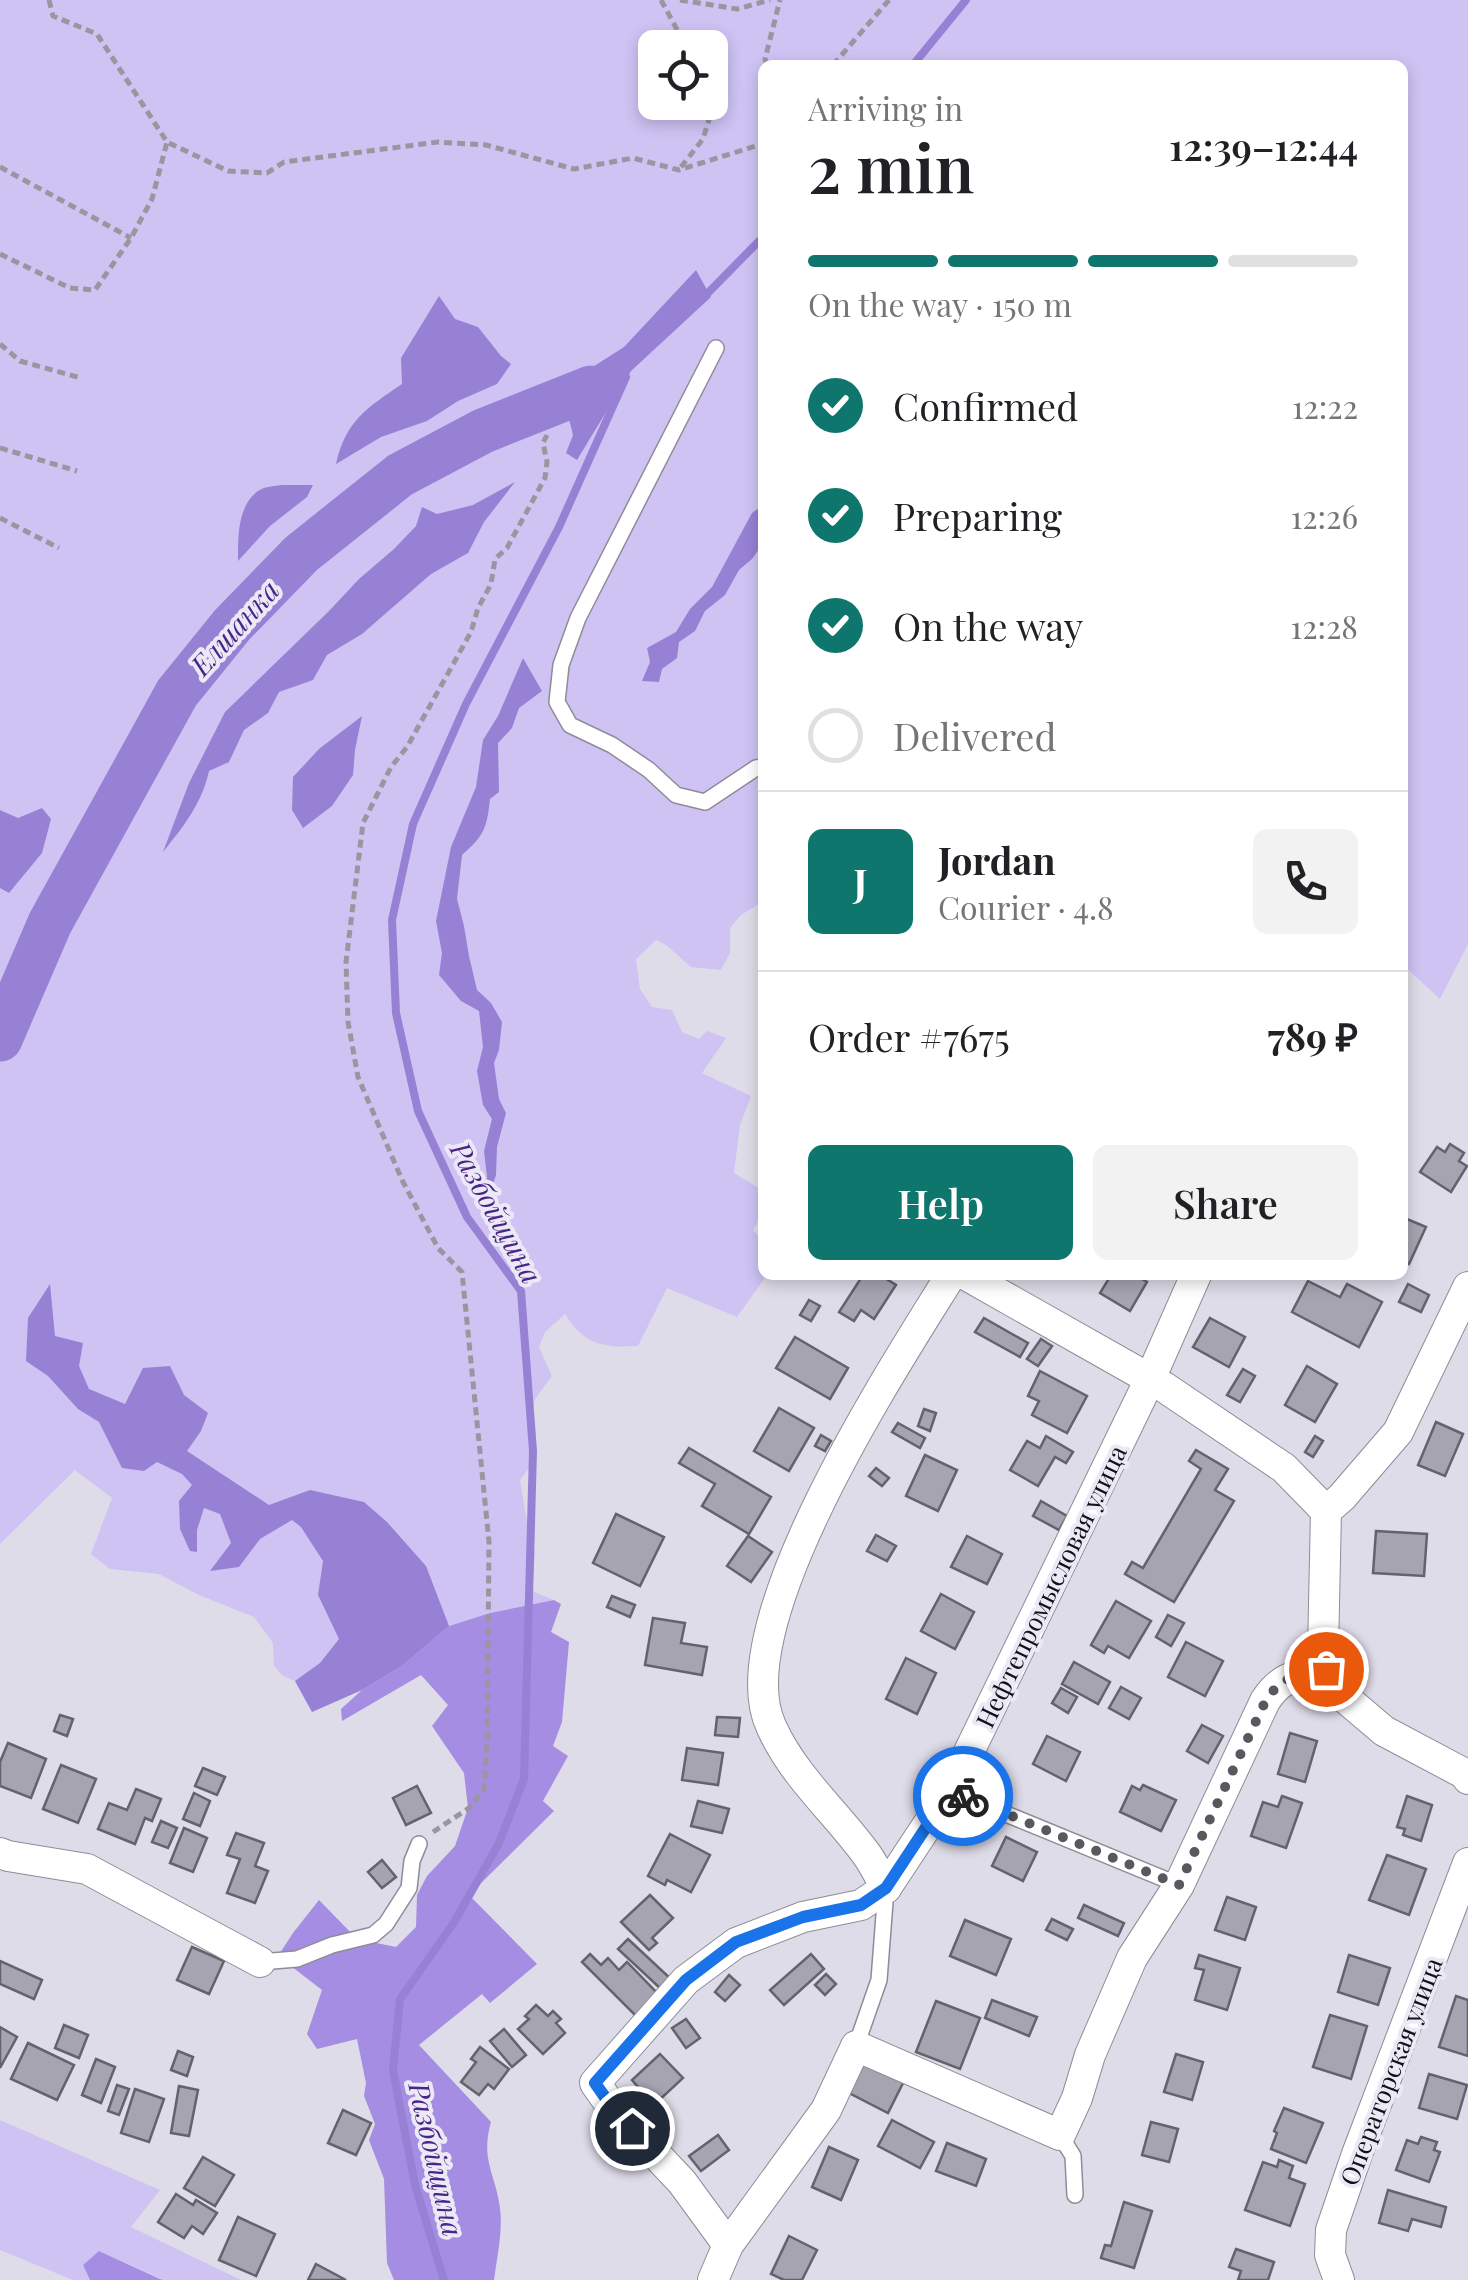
<!DOCTYPE html>
<meta charset="utf-8">
<style>
:root{--surface:#fff;--page:#f2f2f2;--text:#202124;--muted:#757577;--line:#e0e0e0;--accent:#0f766e}
body{margin:0;font-family:"Playfair Display",serif;background:var(--page);color:var(--text);height:100vh;display:flex;flex-direction:column;font-size:38px;white-space:nowrap}
*{box-sizing:border-box;margin:0}
p{font-size:32px;color:var(--muted)}
.icon{flex:none;width:55px;height:55px;fill:none;stroke:currentColor;stroke-width:2;stroke-linecap:round;stroke-linejoin:round}
.map{position:relative;flex:1;overflow:hidden}
.details{position:absolute;left:758px;top:60px;width:650px;height:1220px;display:flex;flex-direction:column;background:var(--surface);border-radius:15px;box-shadow:0 5px 15px #0003}
.details>*{flex:none}
.fabs{position:absolute;left:638px;top:30px;display:grid;gap:20px}
.fabs a{display:grid;place-items:center;width:90px;height:90px;border-radius:15px;background:var(--surface);box-shadow:0 5px 15px #0003;font-size:50px}
.pin{position:absolute;display:grid;place-items:center;width:85px;height:85px;color:#fff;margin:-42px;border:5px solid #fff;border-radius:50%;box-shadow:0 2px 10px #0007}
.courier{position:absolute;display:grid;place-items:center;width:100px;height:100px;margin:-50px;border:8px solid #1a73e8;border-radius:50%;background:#fff;color:#222;box-shadow:0 2px 12px #0007}
.summary em{font-style:normal;font-weight:600}
.summary div{display:flex;flex-direction:column-reverse}
.summary{display:flex;align-items:center;justify-content:space-between;height:170px;padding:0 50px}
h1{font-size:65px;font-weight:600;line-height:75px}
.bar{display:grid;grid-template-columns:repeat(4,1fr);gap:15px 10px;align-content:center;height:120px;padding:0 50px}
.bar i{height:12px;border-radius:8px;background:var(--line)}
.bar .on{background:var(--accent)}
.bar p{grid-column:span 4}
.line{display:flex;align-items:center;gap:25px;padding:0 50px;border-top:2px solid var(--line)}
.line div{flex:1}
.round{display:grid;place-items:center;flex:none;width:105px;height:105px;border-radius:15px;background:var(--page)}
ol{padding:0 50px;list-style:none}
li{display:flex;align-items:center;gap:30px;height:110px}
li p{margin-inline-start:auto}
li .icon{padding:10px;border-radius:50%;background:var(--accent);color:#fff;stroke-width:4}
li:last-child{color:var(--muted)}
li i{width:55px;height:55px;border:5px solid var(--line);border-radius:50%}
.action{display:flex;gap:20px;margin-top:auto;padding:20px 50px}
.action a{flex:1;height:115px;border-radius:15px;background:var(--accent);color:#fff;font-size:40px;font-weight:600;line-height:115px;text-align:center}
.action a+a{background:var(--page);color:var(--text)}
.map>svg:first-child{display:block}
.green{fill:#cec3f3;fill-rule:evenodd}
.forest{fill:#a48de2}
.water{fill:#9781d5}
.lines{fill:none;stroke-linecap:round;stroke-linejoin:round}
.stream{stroke:#9781d5;stroke-width:8}
.river{stroke:#9781d5;stroke-width:45}
.building{fill:#a6a4b0;stroke:#64626d;stroke-width:2.5}
.service-casing{stroke:#8e8c98;stroke-width:18}
.minor-casing{stroke:#8e8c98;stroke-width:32}
.path{stroke:#9996a0;stroke-width:5;stroke-dasharray:8 5;stroke-linecap:butt}
.service{stroke:#fff;stroke-width:15}
.minor{stroke:#fff;stroke-width:30}
.done{stroke:#5a585f;stroke-width:10;stroke-dasharray:0 18}
.route{stroke:#1a73e8;stroke-width:12}
.labels{text-anchor:middle;dominant-baseline:central;stroke-width:8;stroke-linejoin:round;paint-order:stroke}
.street-label{font-size:25px;fill:#121115;stroke:#ece9f6}
.water-label{font-size:28px;font-style:italic;fill:#4a2587;stroke:#ece9f6}
</style>
<div class="map">
<svg width="1468" height="2280" viewBox="0 0 1468 2280">
<rect width="100%" height="100%" fill="#dfdce9"/>
<g class="green">
<path d="M0 0H1468V944L1440 999 1402 964V65H762V902L741 915 730 928V953L721 970 691 967 666 945 656 940 636 959 640 989 652 1007 672 1010 682 1032 699 1039 707 1031 726 1038 702 1073 751 1096 740 1125 734 1173 762 1190V1214L753 1230 762 1239V1275H767L737 1317 667 1288 638 1346C604 1348 584 1345 565 1314L545 1332 539 1347 552 1376 535 1399 530 1416 535 1439 532 1464 520 1480 526 1516 535 1553 532 1591 554 1600 490 1613 449 1626 402 1666 362 1690 312 1712 295 1681 283 1676 274 1666 273 1643 254 1617 199 1595 159 1574 110 1569 91 1554 112 1498 75 1470 0 1544ZM655 48H710V102H655Z"/>
<path d="M0 2120 160 2190 131 2227 241 2280H164L99 2251 83 2265 90 2280H73L0 2250Z"/>
</g>
<g class="forest">
<path d="M554 1600 561 1604 551 1632 569 1642 562 1722 553 1746 568 1756 543 1801 554 1811 469 1895 537 1964 490 2003 482 1994 419 2045 491 2122C480 2160 496 2175 500 2208 503 2231 497 2257 494 2280H394L387 2263 384 2179 369 2140 375 2124 364 2096 366 2083 357 2039 317 2049 307 2034 322 1990 278 1956 293 1933 319 1900 357 1939 396 1947 416 1927 417 1895 427 1876 455 1846 468 1808 464 1773 432 1726 448 1705 421 1675 342 1721 341 1709 362 1690 402 1666 449 1626 490 1613Z"/>
<path d="M99 2251 160 2279 164 2280H90L83 2265Z"/>
</g>
<g class="water">
<path d="M696 270 711 297 631 371 577 460 566 453 573 435 569 419 550 409 535 413 530 407 624 347Z"/>
<path d="M439 296 455 319 478 327 501 356 511 364 497 384 458 401 427 421 381 437 336 464C346 420 367 408 402 384L401 358Z"/>
<path d="M515 482 484 522 468 553 431 574 362 634 327 655 313 680 279 692 268 713 244 730 229 762 209 771C202 803 184 826 163 852L189 783 225 712 329 611 359 579 394 549 416 526 422 507 437 514 473 505Z"/>
<path d="M282 485H313L307 497 270 526 238 561C238 539 237 506 258 491 263 487 274 486 282 485Z"/>
<path d="M762 506V545L752 559 739 570 725 595 705 611 695 631 679 642 677 658 662 669 659 682 642 681 650 662 647 648 676 632 690 609 712 587 752 513Z"/>
<path d="M523 658 542 691 519 708 512 728 498 743 499 792 490 799C487 828 484 836 462 855L457 899 464 926 469 956 477 990 491 1003 502 1022 499 1050 494 1063 499 1099 506 1113 497 1147 496 1175 485 1209 487 1177 484 1151 492 1119 483 1105 477 1071 483 1047 479 1011 461 1001 439 975 442 953 436 921 451 847 476 787 483 740 498 716Z"/>
<path d="M362 716 355 750 353 775 332 806 303 828 292 810 293 777 319 749Z"/>
<path d="M42 808 51 819 42 853 9 893 0 888V810L18 818Z"/>
<path d="M50 1284 55 1336 83 1343 79 1366 89 1389 125 1404 143 1368 170 1366 184 1395 208 1413 201 1431 187 1451 269 1505 310 1490 364 1502 387 1522 426 1566 449 1626 402 1666 362 1690 312 1712 295 1681 320 1663 339 1639 318 1595 323 1561 301 1527 292 1520 260 1539 239 1567 210 1571 231 1543 220 1514 204 1508 197 1530V1552L190 1551 180 1529 179 1501 192 1485 182 1474 157 1462 144 1471 122 1468 99 1422 78 1409 48 1376 26 1361 28 1318Z"/>
</g>
<g class="lines">
<g class="stream">
<path d="M913 65 966 0"/>
<path d="M702 299 762 238"/>
<path d="M444 2280 415 2185 393 2070 400 1999 453 1924 498 1845 524 1779 533 1451 521 1291 467 1217 418 1111 396 1013 392 920 413 824 466 704 559 527 626 377"/>
</g>
<path class="river" d="M0 1039 50 923 177 693 232 625 301 554 400 475 483 431 591 388"/>
</g>
<g class="building">
<path d="M1450 1144 1464 1153 1459 1161 1467 1166 1451 1192 1420 1172 1437 1147 1445 1152Z"/>
<path d="M1402 1217 1426 1227 1409 1264 1402 1261Z"/>
<path d="M863 1275H880L896 1285 874 1319 861 1310 854 1321 839 1312Z"/>
<path d="M1111 1275H1136L1147 1282 1130 1311 1100 1293Z"/>
<path d="M1308 1281 1340 1297 1347 1284 1382 1302 1359 1347 1292 1312Z"/>
<path d="M1408 1284 1429 1295 1421 1312 1399 1302Z"/>
<path d="M809 1300 820 1306 811 1321 800 1315Z"/>
<path d="M984 1318 1028 1343 1020 1357 975 1332Z"/>
<path d="M1210 1318 1245 1337 1229 1367 1193 1347Z"/>
<path d="M795 1337 848 1368 830 1399 776 1368Z"/>
<path d="M1041 1339 1052 1346 1038 1366 1027 1359Z"/>
<path d="M1307 1366 1337 1384 1315 1422 1285 1405Z"/>
<path d="M1243 1369 1255 1376 1240 1402 1227 1395Z"/>
<path d="M1040 1371 1087 1396 1067 1433 1032 1415 1039 1401 1028 1396Z"/>
<path d="M779 1408 814 1428 789 1471 754 1451Z"/>
<path d="M924 1409 936 1413 930 1431 918 1426Z"/>
<path d="M1436 1422 1463 1434 1445 1476 1418 1465Z"/>
<path d="M898 1423 925 1438 920 1448 892 1432Z"/>
<path d="M821 1435 831 1441 825 1451 815 1446Z"/>
<path d="M1046 1436 1073 1452 1066 1463 1055 1457 1038 1486 1010 1470 1027 1441 1040 1448Z"/>
<path d="M1315 1436 1323 1441 1313 1457 1305 1452Z"/>
<path d="M689 1448 771 1497 749 1534 702 1506 715 1484 679 1463Z"/>
<path d="M1196 1450 1228 1469 1215 1490 1234 1501 1174 1602 1125 1574 1132 1562 1143 1568 1201 1469 1189 1461Z"/>
<path d="M925 1455 957 1470 938 1511 906 1496Z"/>
<path d="M876 1468 889 1478 882 1486 869 1476Z"/>
<path d="M1041 1501 1067 1516 1059 1530 1033 1516Z"/>
<path d="M616 1514 664 1537 640 1586 593 1563Z"/>
<path d="M1376 1531 1427 1534 1424 1576 1373 1573Z"/>
<path d="M876 1535 896 1546 887 1561 867 1551Z"/>
<path d="M748 1536 772 1552 751 1582 727 1566Z"/>
<path d="M967 1536 1002 1554 987 1584 951 1567Z"/>
<path d="M941 1594 974 1612 955 1649 921 1631Z"/>
<path d="M612 1596 635 1605 630 1617 607 1607Z"/>
<path d="M1116 1601 1151 1621 1129 1658 1108 1646 1104 1653 1091 1645Z"/>
<path d="M1168 1615 1184 1623 1171 1646 1156 1637Z"/>
<path d="M653 1618 685 1623 681 1643 707 1647 702 1675 645 1665Z"/>
<path d="M1186 1642 1223 1661 1205 1696 1168 1677Z"/>
<path d="M906 1658 936 1673 917 1714 886 1699Z"/>
<path d="M1074 1662 1110 1682 1098 1704 1062 1684Z"/>
<path d="M1121 1687 1141 1698 1129 1719 1109 1708Z"/>
<path d="M1061 1688 1077 1697 1068 1713 1052 1703Z"/>
<path d="M60 1715 73 1719 67 1736 54 1731Z"/>
<path d="M717 1717 740 1718 738 1737 715 1735Z"/>
<path d="M1202 1725 1223 1736 1208 1763 1187 1751Z"/>
<path d="M1290 1733 1317 1741 1305 1782 1278 1774Z"/>
<path d="M1047 1736 1080 1752 1066 1781 1033 1764Z"/>
<path d="M8 1743 46 1759 31 1798 0 1786V1762Z"/>
<path d="M687 1748 723 1753 718 1785 682 1780Z"/>
<path d="M61 1765 96 1779 78 1823 43 1809Z"/>
<path d="M203 1768 225 1777 217 1795 195 1786Z"/>
<path d="M1143 1785 1176 1800 1161 1831 1120 1812 1132 1786 1140 1790Z"/>
<path d="M417 1786 431 1813 406 1825 393 1798Z"/>
<path d="M136 1789 161 1799 152 1821 145 1818 135 1844 98 1829 109 1803 127 1810Z"/>
<path d="M194 1793 210 1801 200 1826 183 1819Z"/>
<path d="M1282 1796 1302 1803 1286 1848 1251 1836 1263 1802 1278 1807Z"/>
<path d="M1407 1796 1432 1805 1421 1841 1403 1835 1405 1829 1397 1827Z"/>
<path d="M698 1801 729 1809 722 1833 691 1826Z"/>
<path d="M161 1821 177 1828 168 1848 152 1842Z"/>
<path d="M184 1828 207 1838 193 1872 170 1863Z"/>
<path d="M236 1833 264 1843 255 1866 268 1871 255 1903 227 1893 240 1859 227 1855Z"/>
<path d="M670 1834 710 1855 691 1892 667 1880 665 1885 648 1876Z"/>
<path d="M1006 1837 1037 1852 1023 1881 992 1866Z"/>
<path d="M1387 1855 1426 1869 1409 1915 1369 1900Z"/>
<path d="M382 1860 396 1877 382 1888 368 1872Z"/>
<path d="M650 1895 673 1918 652 1938 657 1943 649 1950 621 1922Z"/>
<path d="M1227 1897 1256 1907 1245 1940 1215 1930Z"/>
<path d="M1084 1905 1124 1923 1118 1936 1078 1918Z"/>
<path d="M1052 1919 1073 1929 1067 1940 1046 1930Z"/>
<path d="M965 1920 1011 1939 996 1975 950 1956Z"/>
<path d="M628 1939 672 1980 662 1990 618 1949Z"/>
<path d="M192 1947 224 1961 209 1994 177 1980Z"/>
<path d="M590 1954 601 1965 608 1958 619 1970 627 1962 661 1997 639 2019 582 1962Z"/>
<path d="M811 1954 824 1969 784 2005 770 1990Z"/>
<path d="M1199 1955 1240 1968 1227 2010 1195 2000 1204 1970 1195 1968Z"/>
<path d="M1349 1955 1390 1968 1378 2005 1338 1992Z"/>
<path d="M0 1961 42 1980 34 1999 0 1984Z"/>
<path d="M826 1974 836 1984 825 1995 815 1985Z"/>
<path d="M729 1975 740 1985 725 2001 715 1992Z"/>
<path d="M1456 1996 1468 2000V2056L1439 2047Z"/>
<path d="M992 2000 1037 2017 1029 2036 985 2018Z"/>
<path d="M936 2001 980 2018 960 2069 916 2052Z"/>
<path d="M536 2005 548 2016 553 2011 561 2019 556 2023 565 2033 543 2054 518 2029 529 2019 525 2016Z"/>
<path d="M1330 2015 1367 2026 1351 2079 1313 2067Z"/>
<path d="M686 2019 700 2038 686 2048 672 2028Z"/>
<path d="M64 2025 88 2035 79 2058 55 2048Z"/>
<path d="M0 2027 17 2037 0 2068Z"/>
<path d="M504 2029 526 2055 512 2067 490 2041Z"/>
<path d="M28 2043 74 2065 57 2100 11 2079Z"/>
<path d="M480 2047 509 2069 494 2089 488 2084 479 2095 461 2082 476 2062 471 2059Z"/>
<path d="M178 2051 193 2057 187 2076 171 2070Z"/>
<path d="M660 2054 683 2078 654 2105 632 2080Z"/>
<path d="M1176 2054 1203 2062 1192 2100 1164 2092Z"/>
<path d="M96 2059 115 2067 101 2103 82 2095Z"/>
<path d="M862 2061 904 2081 888 2113 847 2092Z"/>
<path d="M1429 2074 1467 2085 1457 2119 1419 2108Z"/>
<path d="M117 2085 129 2089 119 2115 108 2111Z"/>
<path d="M179 2086 198 2090 189 2136 171 2133Z"/>
<path d="M135 2089 164 2099 149 2142 121 2133Z"/>
<path d="M1284 2108 1323 2123 1306 2163 1271 2149 1277 2133 1274 2131Z"/>
<path d="M343 2110 371 2123 356 2155 328 2143Z"/>
<path d="M892 2120 934 2142 920 2168 878 2146Z"/>
<path d="M1151 2122 1178 2129 1169 2162 1142 2155Z"/>
<path d="M718 2135 729 2150 701 2171 689 2156Z"/>
<path d="M1421 2137 1437 2142 1434 2150 1440 2152 1429 2182 1396 2170 1407 2140 1418 2144Z"/>
<path d="M947 2143 986 2159 976 2186 936 2171Z"/>
<path d="M829 2147 858 2160 841 2200 812 2187Z"/>
<path d="M203 2157 234 2175 215 2206 184 2188Z"/>
<path d="M1279 2160 1293 2166 1289 2178 1305 2184 1290 2226 1245 2210 1263 2162 1277 2167Z"/>
<path d="M1388 2190 1446 2207 1441 2227 1412 2219 1408 2231 1379 2223Z"/>
<path d="M176 2194 193 2205 196 2200 217 2213 203 2234 192 2226 184 2238 158 2222Z"/>
<path d="M1124 2202 1152 2211 1134 2268 1101 2258 1105 2245 1111 2246Z"/>
<path d="M238 2217 275 2234 256 2276 219 2260Z"/>
<path d="M789 2236 817 2250 802 2280H784L771 2274Z"/>
<path d="M1236 2249 1274 2262 1268 2280H1238L1241 2271 1229 2267Z"/>
<path d="M316 2264 346 2280H308Z"/>
</g>
<g class="lines">
<defs>
<g id="service">
<path d="M716 348 578 618 561 665 557 702 570 725 612 745 649 770 676 795 705 802 756 768 762 767"/>
<path d="M950 1791 1179 1885"/>
<path d="M260 1962 297 1959 332 1945 373 1935 386 1924 409 1888 412 1861 419 1844"/>
<path d="M856 2046 879 1980 886 1889"/>
<path d="M1060 2135 1073 2156 1075 2195"/>
</g>
<g id="minor">
<path d="M966 1275 1164 1387 1284 1468 1326 1511"/>
<path d="M1326 1669 1338 1692 1384 1731 1465 1774 1468 1779"/>
<path d="M0 1853 8 1856 87 1869 260 1962"/>
<path d="M886 1888C880 1877 874 1865 867 1855 835 1811 793 1776 771 1726 724 1625 896 1364 951 1275"/>
<path d="M728 2245 682 2182 614 2110 595 2083 686 1980 736 1943 803 1917 861 1905 886 1888 950 1791 1150 1379 1196 1275"/>
<path d="M713 2280 728 2245 826 2110 856 2046 1060 2135 1077 2098 1090 2055 1132 1958 1179 1885 1265 1701C1282 1675 1296 1676 1326 1669L1323 1651 1326 1511 1342 1497 1398 1432 1468 1287"/>
<path d="M1339 2280 1330 2255 1331 2230 1357 2154 1468 1863"/>
</g>
</defs>
<use href="#service" class="service-casing"/>
<use href="#minor" class="minor-casing"/>
<g class="path">
<path d="M49 0 53 16 97 34 167 142 228 171 267 173 284 162 438 142 486 145 574 169 633 158 679 170 762 144"/>
<path d="M661 0 687 48"/>
<path d="M680 0 737 9 770 0"/>
<path d="M767 65 765 59 780 0"/>
<path d="M833 65 889 0"/>
<path d="M0 167 131 238"/>
<path d="M681 167 703 139 715 100 710 91"/>
<path d="M0 254 70 288 95 290 131 238 152 199 167 142"/>
<path d="M0 344 20 361 81 378"/>
<path d="M0 448 77 471"/>
<path d="M0 518 59 548"/>
<path d="M433 1832 469 1808 484 1789 487 1747 489 1542 462 1272 438 1248 402 1180 358 1077 348 1022 346 962 363 823 391 767 407 747 471 632 478 608 491 584 495 559 507 548 545 478 547 462 543 443 547 435"/>
</g>
<use href="#service" class="service"/>
<use href="#minor" class="minor"/>
</g>
<g class="lines">
<path class="done" d="M963 1796 1179 1885 1265 1702C1282 1675 1296 1676 1326 1669"/>
<path class="route" d="M632 2128 614 2110 595 2083 686 1980 736 1942 803 1917 861 1905 886 1888 950 1791 963 1796"/>
</g>
<g class="labels">
<g class="street-label">
<text transform="translate(1050 1586) rotate(-64)">Нефтепромысловая улица</text>
<text transform="translate(1390 2071) rotate(-69)">Операторская улица</text>
</g>
<g class="water-label">
<text transform="translate(234 627) rotate(-48)">Елшанка</text>
<text transform="translate(497 1212) rotate(61)">Разбойщина</text>
<text transform="translate(437 2159) rotate(77)">Разбойщина</text>
</g>
</g>
</svg>
<div class="fabs">
<a><svg class="icon" aria-label="locate" viewBox="0 0 24 24"><circle cx="12" cy="12" r="6"/><path d="M12 2v4M12 18v4M2 12h4M18 12h4"/></svg></a>
</div>
<div class="pin" style="left:1326px;top:1669px;background:#ea580c"><svg class="icon" aria-label="bag" viewBox="0 0 24 24"><path d="M5 8h14l-1 12H6zM9 8a3 3 0 0 1 6 0"/></svg></div>
<div class="pin" style="left:632px;top:2128px;background:#1f2937"><svg class="icon" aria-label="home" viewBox="0 0 24 24"><path d="M3 11l9-7 9 7M6 9v11h12V9"/></svg></div>
<div class="courier" style="left:963px;top:1796px"><svg class="icon" aria-label="bike" viewBox="0 0 24 24"><circle cx="6" cy="16" r="4"/><circle cx="18" cy="16" r="4"/><path d="M6 16l4-8h5l3 8M10 8l3 8H6M13 5h3"/></svg></div>
<section class="details">
<div class="summary"><div><h1>2 min</h1><p>Arriving in</p></div><em>12:39–12:44</em></div>
<div class="bar"><i class="on"></i><i class="on"></i><i class="on"></i><i></i><p>On the way · 150 m</p></div>
<ol>
<li><svg class="icon" aria-label="check" viewBox="0 0 24 24"><path d="M5 12l5 5 9-10"/></svg>Confirmed<p>12:22</p></li>
<li><svg class="icon" aria-label="check" viewBox="0 0 24 24"><path d="M5 12l5 5 9-10"/></svg>Preparing<p>12:26</p></li>
<li><svg class="icon" aria-label="check" viewBox="0 0 24 24"><path d="M5 12l5 5 9-10"/></svg>On the way<p>12:28</p></li>
<li><i></i>Delivered</li>
</ol>
<div class="line" style="height:180px"><b class="round" style="background:var(--accent);color:#fff">J</b><div><b>Jordan</b><p>Courier · 4.8</p></div><a class="round"><svg class="icon" aria-label="phone" viewBox="0 0 24 24"><path d="M5 4h4l2 5-3 2q2 4 5 5l2-3 5 2v4C11 20 4 13 5 4z"/></svg></a></div>
<div class="line" style="height:130px"><div>Order #7675</div><b>789 ₽</b></div>
<div class="action"><a>Help</a><a>Share</a></div>
</section>
</div>
